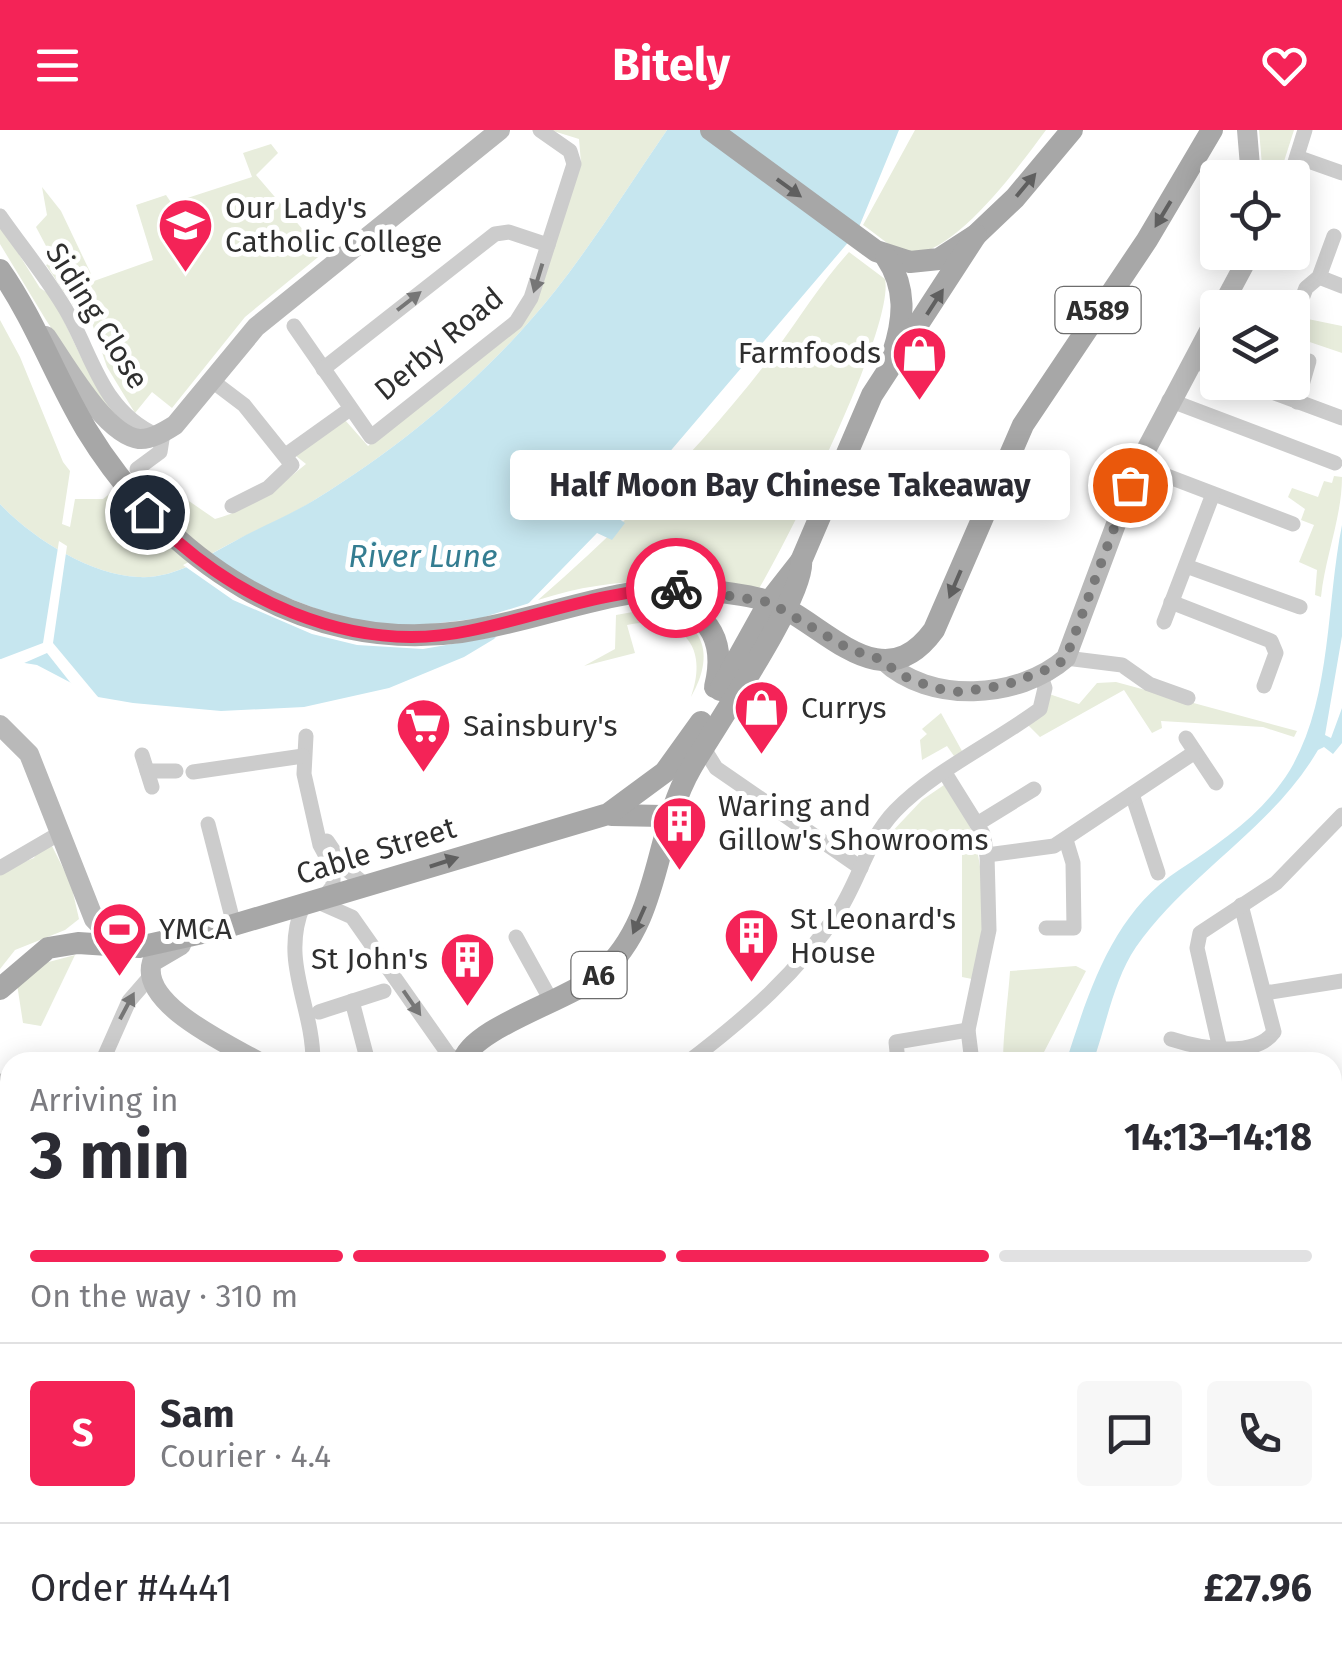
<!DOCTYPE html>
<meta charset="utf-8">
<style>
:root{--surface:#fff;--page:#f7f7f7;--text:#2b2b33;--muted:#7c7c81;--line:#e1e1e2;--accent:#f42357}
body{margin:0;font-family:"Fira Sans",sans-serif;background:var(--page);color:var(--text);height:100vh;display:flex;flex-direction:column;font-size:38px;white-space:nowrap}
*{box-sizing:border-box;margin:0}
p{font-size:32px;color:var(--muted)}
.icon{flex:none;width:55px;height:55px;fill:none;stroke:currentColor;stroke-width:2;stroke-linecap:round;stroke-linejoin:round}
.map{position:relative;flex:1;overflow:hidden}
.side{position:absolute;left:0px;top:922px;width:1342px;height:622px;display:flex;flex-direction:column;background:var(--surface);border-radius:30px 30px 0 0;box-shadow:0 5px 25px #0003}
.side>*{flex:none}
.controls{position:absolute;left:1200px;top:30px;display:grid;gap:20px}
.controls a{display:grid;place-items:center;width:110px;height:110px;border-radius:10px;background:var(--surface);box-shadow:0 5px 25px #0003;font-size:50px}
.pin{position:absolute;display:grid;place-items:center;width:85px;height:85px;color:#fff;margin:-42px;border:5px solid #fff;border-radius:50%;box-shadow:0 2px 10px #0007}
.courier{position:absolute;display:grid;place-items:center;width:100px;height:100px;margin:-50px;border:8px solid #f42357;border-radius:50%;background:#fff;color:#222;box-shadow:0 2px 12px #0007}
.bubble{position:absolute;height:70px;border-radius:10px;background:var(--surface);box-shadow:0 5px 25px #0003;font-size:32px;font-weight:700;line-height:70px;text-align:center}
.head em{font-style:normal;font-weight:700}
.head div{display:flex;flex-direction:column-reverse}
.head{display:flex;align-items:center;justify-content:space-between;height:170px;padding:0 30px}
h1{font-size:65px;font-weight:700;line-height:75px}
.bar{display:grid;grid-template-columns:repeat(4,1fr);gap:15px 10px;align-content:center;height:120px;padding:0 30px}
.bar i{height:12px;border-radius:8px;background:var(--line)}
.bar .current{background:var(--accent)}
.bar p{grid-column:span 4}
.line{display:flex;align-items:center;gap:25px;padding:0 30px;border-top:2px solid var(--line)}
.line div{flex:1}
.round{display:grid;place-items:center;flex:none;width:105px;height:105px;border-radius:10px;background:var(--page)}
header{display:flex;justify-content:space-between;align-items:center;height:130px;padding:0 30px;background:var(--accent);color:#fff;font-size:45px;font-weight:700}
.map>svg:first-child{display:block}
.green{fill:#e8eddc}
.water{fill:#c6e6ef}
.pier{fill:#fff}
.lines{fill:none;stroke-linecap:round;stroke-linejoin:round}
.street{stroke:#ccc;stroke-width:15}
.secondary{stroke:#b9b9b9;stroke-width:20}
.primary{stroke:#a7a7a7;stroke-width:22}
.oneway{fill:#5f5f5f}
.oneway2{fill:#767676}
.done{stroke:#787878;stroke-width:10;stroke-dasharray:0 18}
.route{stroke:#f42357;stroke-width:12}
.labels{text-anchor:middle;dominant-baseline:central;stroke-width:10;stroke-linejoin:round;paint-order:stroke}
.shield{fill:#fff;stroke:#6d6d6d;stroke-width:2.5}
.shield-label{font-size:28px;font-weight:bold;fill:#2f2f2f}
.poi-label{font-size:30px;fill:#2f2f2f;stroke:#fff;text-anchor:start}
.street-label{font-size:30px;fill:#2f2f2f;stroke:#fff}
.water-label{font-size:32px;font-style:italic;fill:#347d91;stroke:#fff}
</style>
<header><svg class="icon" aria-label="menu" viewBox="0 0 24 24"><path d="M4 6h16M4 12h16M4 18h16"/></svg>Bitely<svg class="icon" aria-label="heart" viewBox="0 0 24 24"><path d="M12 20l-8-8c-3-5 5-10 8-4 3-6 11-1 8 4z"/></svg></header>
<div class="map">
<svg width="1342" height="1544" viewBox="0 0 1342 1544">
<rect width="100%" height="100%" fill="#fff"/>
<g class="green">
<path d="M550 0H667C630 54 595 110 555 161 490 243 404 315 316 369 290 386 262 397 235 411 203 427 176 449 138 447 90 445 32 408 0 374V190L20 227 63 332 70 341 62 394 70 397 75 369H103L113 361 161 419 186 406 133 349 144 340 215 389C249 380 277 358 306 334L296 326 345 290 368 316 457 245 537 160 581 33 579 9Z"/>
<path d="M915 0H1046C1023 31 946 139 902 122 889 116 875 103 863 95Z"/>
<path d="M1259 0H1294L1279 47H1263Z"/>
<path d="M271 14 278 23 256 45 323 123 245 187 172 278 152 262 135 283 107 237 83 167 94 151 153 130 136 75 166 65 187 96 191 93 175 72 252 47 243 23Z"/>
<path d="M42 57 61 81 92 146 79 166 74 160 73 175 46 135 54 131 36 97 47 85Z"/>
<path d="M0 94 40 158 52 166 82 229 123 286 104 279 46 190 0 114Z"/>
<path d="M849 122 885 149C895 197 787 412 757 462 676 450 619 444 538 470 624 395 707 312 776 220 800 187 821 153 849 122Z"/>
<path d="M1298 187 1342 196V223L1295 207 1293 194Z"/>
<path d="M1334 346 1342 347C1342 387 1325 427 1321 467L1315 465 1317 440 1299 432 1314 395 1301 390 1305 379 1288 367 1292 358 1318 367 1324 351 1332 353Z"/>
<path d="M644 480C700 484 719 519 691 567 710 515 680 484 627 495L635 523 584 536 615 519 616 485Z"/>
<path d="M1116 552 1297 601 1294 607 1263 597 1161 591 1162 598 1152 603 1124 560 1040 607 1027 594 1049 564 1079 574 1097 553Z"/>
<path d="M941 583 962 621 954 626 947 616 922 630 920 610 927 604 922 599Z"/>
<path d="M944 655C953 670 966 685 972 702 986 744 987 807 972 849L962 847V720L888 706 922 670Z"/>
<path d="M51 714 71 754 79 789 65 800 15 820 0 839V741L34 728 38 720Z"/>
<path d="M75 825 41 896 23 893 17 854 41 834Z"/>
<path d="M1076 836 1086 841 1044 922 1052 932H1004C1001 921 1009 861 1010 841Z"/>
</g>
<g class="water">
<path d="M667 0H899L857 102 615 386 625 393 612 410 597 403 494 509 464 527 389 558 304 577 221 581 133 573 98 567 37 535 0 529V374C32 408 90 445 138 447 176 449 204 427 235 411 262 396 290 385 316 369 404 315 490 243 555 161 595 110 630 54 667 0Z"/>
<path d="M1342 395V506L1325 605 1331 608 1342 578V613L1333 624 1324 617 1318 620C1272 699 1188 743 1136 817 1114 849 1106 896 1093 932H1066C1089 861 1112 784 1179 740 1221 712 1262 685 1290 640 1332 569 1326 474 1342 395Z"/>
</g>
<g class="pier">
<path d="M59 411 67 416 53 513 98 567 97 572 77 561 47 523 15 537 3 535 1 529 43 513Z"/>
<path d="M204 424 244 451 343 489 407 497 481 488 536 471 504 505 423 519 357 515 312 504 233 470 183 435Z"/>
</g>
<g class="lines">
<g class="street">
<path d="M1297 27 1342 43"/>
<path d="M1290 48 1305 0"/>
<path d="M0 86C21 116 44 144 63 175 92 221 99 279 156 305"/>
<path d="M1319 147 1342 156"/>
<path d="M1300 174 1306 158 1319 147 1334 106"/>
<path d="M294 196 371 307 516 192 531 168 574 34 570 21 540 0"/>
<path d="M1192 230 1218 241"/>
<path d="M323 239 495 104 509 102 548 115"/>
<path d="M211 250 244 275 292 335 268 358 232 376"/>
<path d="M1245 252 1342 288"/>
<path d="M1169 270 1335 333"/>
<path d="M1297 272 1309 231"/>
<path d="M287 324 350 279"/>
<path d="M1138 335 1293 394"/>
<path d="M137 339 160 322 163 303"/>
<path d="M1186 436 1300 477"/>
<path d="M1171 472 1271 511 1276 523 1264 556"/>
<path d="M1164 492 1213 364"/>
<path d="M1066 528 1122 535 1149 554 1188 568"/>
<path d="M306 606 304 644 320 715 333 739V756L322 770"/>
<path d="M1186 608 1216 653"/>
<path d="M703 617 716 638 861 738"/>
<path d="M142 625 152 657"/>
<path d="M147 641H176"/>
<path d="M193 642 303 626"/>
<path d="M945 643 983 704 987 725 989 800 968 900 972 932"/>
<path d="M1132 664 1158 743"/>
<path d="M208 694 234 795"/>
<path d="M977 694 1034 659"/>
<path d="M327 711 346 739 367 756"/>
<path d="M987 725 1054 716 1195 622"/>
<path d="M0 738 60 703"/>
<path d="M318 772 352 787 449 925 463 932"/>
<path d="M303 776C280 832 313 875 313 932"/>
<path d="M1046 798H1074L1073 733 1066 710"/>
<path d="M516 807 553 874"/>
<path d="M1265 863 1342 851"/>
<path d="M352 871 368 932"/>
<path d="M319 882 384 861"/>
<path d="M1171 909C1199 918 1254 929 1274 902L1241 775"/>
<path d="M1220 919 1197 818 1200 803 1276 753 1342 685"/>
<path d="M102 932 129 871 149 848"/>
<path d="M688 932C747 887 798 843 839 781 860 748 868 709 895 681 935 640 994 613 1040 579L1045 558 1040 543"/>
<path d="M898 932 896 912 968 900"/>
<path d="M0 951 10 953"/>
<path d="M1332 1019 1342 1021"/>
<path d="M0 1231H10"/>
<path d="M1332 1304H1342"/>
<path d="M1332 1370 1342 1368"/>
<path d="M365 1535V1544"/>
<path d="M0 1540 33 1535"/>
<path d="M723 1544 724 1535"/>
<path d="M1007 1544 1011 1535"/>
</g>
<g class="secondary">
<path d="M1247 0 1251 48"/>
<path d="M1221 178 1251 122"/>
<path d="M46 206C65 233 105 305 139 309 151 310 164 302 175 295L256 197 500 0"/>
<path d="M883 530C929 574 1018 570 1066 528L1138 335 1218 184"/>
<path d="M0 595 29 624 94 789 121 817"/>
<path d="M181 815 152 832C139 874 228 914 259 932"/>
<path d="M1157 1535 1218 1544"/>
</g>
<g class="primary">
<path d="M711 0 876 121 910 132 939 129 976 105 1015 68 1072 0"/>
<path d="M886 127C907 158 904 189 893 223"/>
<path d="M0 140C35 190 55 247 86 299 166 430 303 524 461 502 549 490 629 447 721 462 743 465 766 468 786 479 836 507 886 566 934 500L1023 295 1147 110 1212 0"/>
<path d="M655 467C704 478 728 505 715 557"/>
<path d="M720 560 769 472 801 431"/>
<path d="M612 685 663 686 669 697"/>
<path d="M0 859 48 818 78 813 139 817 220 799 608 684 665 642 701 592"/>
<path d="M463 932C470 898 570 870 600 844 662 790 653 704 691 638 712 601 807 463 801 431L872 265 976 105"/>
<path d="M0 1301 10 1311"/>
<path d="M155 1535 160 1544"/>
<path d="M567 1544V1535"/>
</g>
</g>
<defs><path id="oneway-solid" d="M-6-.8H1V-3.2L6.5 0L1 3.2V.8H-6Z" transform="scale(2.5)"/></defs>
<g class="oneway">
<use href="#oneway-solid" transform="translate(1026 55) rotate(-50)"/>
<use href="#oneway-solid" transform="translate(789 58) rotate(36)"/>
<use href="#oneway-solid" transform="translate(1163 84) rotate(121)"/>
<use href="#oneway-solid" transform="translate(935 172) rotate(-57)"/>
<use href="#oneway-solid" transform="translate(955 454) rotate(113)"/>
<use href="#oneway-solid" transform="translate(444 732) rotate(-18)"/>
<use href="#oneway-solid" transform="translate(639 790) rotate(114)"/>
</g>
<g class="oneway2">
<use href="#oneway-solid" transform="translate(538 148) rotate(107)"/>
<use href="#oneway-solid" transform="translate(409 171) rotate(-38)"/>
<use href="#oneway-solid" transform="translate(412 873) rotate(55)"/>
<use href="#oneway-solid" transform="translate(127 876) rotate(-62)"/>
</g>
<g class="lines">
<path class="done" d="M676 458 769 472 849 519 883 530 898 544 934 558 960 562 1006 555 1056 536 1066 528 1130 355"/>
<path class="route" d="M147 382C226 467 350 526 468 501 537 487 604 460 676 458"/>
</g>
<defs>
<symbol id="school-pin" viewBox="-11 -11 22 30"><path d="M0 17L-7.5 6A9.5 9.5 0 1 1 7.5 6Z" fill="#f42357" stroke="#fff"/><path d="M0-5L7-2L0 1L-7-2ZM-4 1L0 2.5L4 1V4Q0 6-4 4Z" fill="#fff"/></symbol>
<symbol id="shop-pin" viewBox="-11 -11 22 30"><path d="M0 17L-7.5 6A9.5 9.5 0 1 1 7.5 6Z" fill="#f42357" stroke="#fff"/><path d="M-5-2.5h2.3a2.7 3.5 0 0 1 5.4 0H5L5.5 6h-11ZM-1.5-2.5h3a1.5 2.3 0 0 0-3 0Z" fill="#fff"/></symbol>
<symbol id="supermarket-pin" viewBox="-11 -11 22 30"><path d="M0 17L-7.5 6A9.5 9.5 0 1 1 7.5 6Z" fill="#f42357" stroke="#fff"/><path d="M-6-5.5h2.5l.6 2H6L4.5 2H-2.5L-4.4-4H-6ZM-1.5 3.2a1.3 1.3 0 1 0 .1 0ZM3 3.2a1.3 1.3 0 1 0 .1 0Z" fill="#fff"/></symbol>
<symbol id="building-pin" viewBox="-11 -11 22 30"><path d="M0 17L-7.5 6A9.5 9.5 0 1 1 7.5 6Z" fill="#f42357" stroke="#fff"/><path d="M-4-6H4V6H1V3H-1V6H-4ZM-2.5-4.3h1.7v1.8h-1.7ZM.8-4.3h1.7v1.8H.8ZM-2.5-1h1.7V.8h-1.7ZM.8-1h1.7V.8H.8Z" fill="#fff"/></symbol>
<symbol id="stadium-pin" viewBox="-11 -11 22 30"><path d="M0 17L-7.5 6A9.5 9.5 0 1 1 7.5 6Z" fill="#f42357" stroke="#fff"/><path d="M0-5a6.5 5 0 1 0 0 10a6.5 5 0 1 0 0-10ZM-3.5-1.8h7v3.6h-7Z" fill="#fff"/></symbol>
</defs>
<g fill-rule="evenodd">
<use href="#school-pin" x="154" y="64" width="63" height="86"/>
<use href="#shop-pin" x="888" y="192" width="63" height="86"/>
<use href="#shop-pin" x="730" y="546" width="63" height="86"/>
<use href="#supermarket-pin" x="392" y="564" width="63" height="86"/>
<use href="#building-pin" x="648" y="662" width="63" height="86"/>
<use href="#stadium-pin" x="88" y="768" width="63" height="86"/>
<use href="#building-pin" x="720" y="774" width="63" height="86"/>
<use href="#building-pin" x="436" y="798" width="63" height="86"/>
</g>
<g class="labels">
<g class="shield">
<rect x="1055.5" y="157" width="85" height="46" rx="8"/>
<rect x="571.5" y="822" width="55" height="46" rx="8"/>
</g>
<g class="shield-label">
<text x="1098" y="180">A589</text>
<text x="599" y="845">A6</text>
</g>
<g class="poi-label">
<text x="225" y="78">Our Lady's<tspan x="225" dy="34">Catholic College</tspan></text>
<text x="881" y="223" text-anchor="end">Farmfoods</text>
<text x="801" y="578">Currys</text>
<text x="463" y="596">Sainsbury's</text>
<text x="718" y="676">Waring and<tspan x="718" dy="34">Gillow's Showrooms</tspan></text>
<text x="790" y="789">St Leonard's<tspan x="790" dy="34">House</tspan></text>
<text x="159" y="799">YMCA</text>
<text x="428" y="829" text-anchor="end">St John's</text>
</g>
<g class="street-label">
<text transform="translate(97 186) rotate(58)">Siding Close</text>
<text transform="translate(439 214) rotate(-40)">Derby Road</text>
<text transform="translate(376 721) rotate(-17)">Cable Street</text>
</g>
<g class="water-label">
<text x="423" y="426">River Lune</text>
</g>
</g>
</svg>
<div class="controls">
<a><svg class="icon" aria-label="locate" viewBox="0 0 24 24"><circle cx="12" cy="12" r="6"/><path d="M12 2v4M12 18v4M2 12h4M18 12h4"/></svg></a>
<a><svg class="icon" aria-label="layers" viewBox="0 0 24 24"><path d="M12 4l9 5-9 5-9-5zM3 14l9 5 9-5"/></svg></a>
</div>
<div class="pin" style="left:1130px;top:355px;background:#ea580c"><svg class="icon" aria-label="bag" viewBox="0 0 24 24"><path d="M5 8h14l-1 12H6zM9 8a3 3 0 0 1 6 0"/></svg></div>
<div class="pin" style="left:147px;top:382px;background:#1f2937"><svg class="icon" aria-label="home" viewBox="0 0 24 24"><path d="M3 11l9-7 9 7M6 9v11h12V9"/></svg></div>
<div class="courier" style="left:676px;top:458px"><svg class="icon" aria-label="bike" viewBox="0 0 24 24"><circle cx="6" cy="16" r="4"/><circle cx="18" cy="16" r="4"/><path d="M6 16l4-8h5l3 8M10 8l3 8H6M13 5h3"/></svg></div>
<div class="bubble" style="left:510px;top:320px;width:560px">Half Moon Bay Chinese Takeaway</div>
<section class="side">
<div class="head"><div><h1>3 min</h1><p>Arriving in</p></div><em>14:13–14:18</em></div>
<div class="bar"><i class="current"></i><i class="current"></i><i class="current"></i><i></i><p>On the way · 310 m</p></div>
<div class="line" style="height:180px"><b class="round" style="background:var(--accent);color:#fff">S</b><div><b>Sam</b><p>Courier · 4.4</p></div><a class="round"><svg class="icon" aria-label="chat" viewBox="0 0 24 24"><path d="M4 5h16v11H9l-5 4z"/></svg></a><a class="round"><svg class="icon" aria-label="phone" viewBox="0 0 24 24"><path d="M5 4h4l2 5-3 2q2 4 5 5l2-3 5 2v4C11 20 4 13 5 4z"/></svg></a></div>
<div class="line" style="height:130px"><div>Order #4441</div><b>£27.96</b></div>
</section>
</div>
